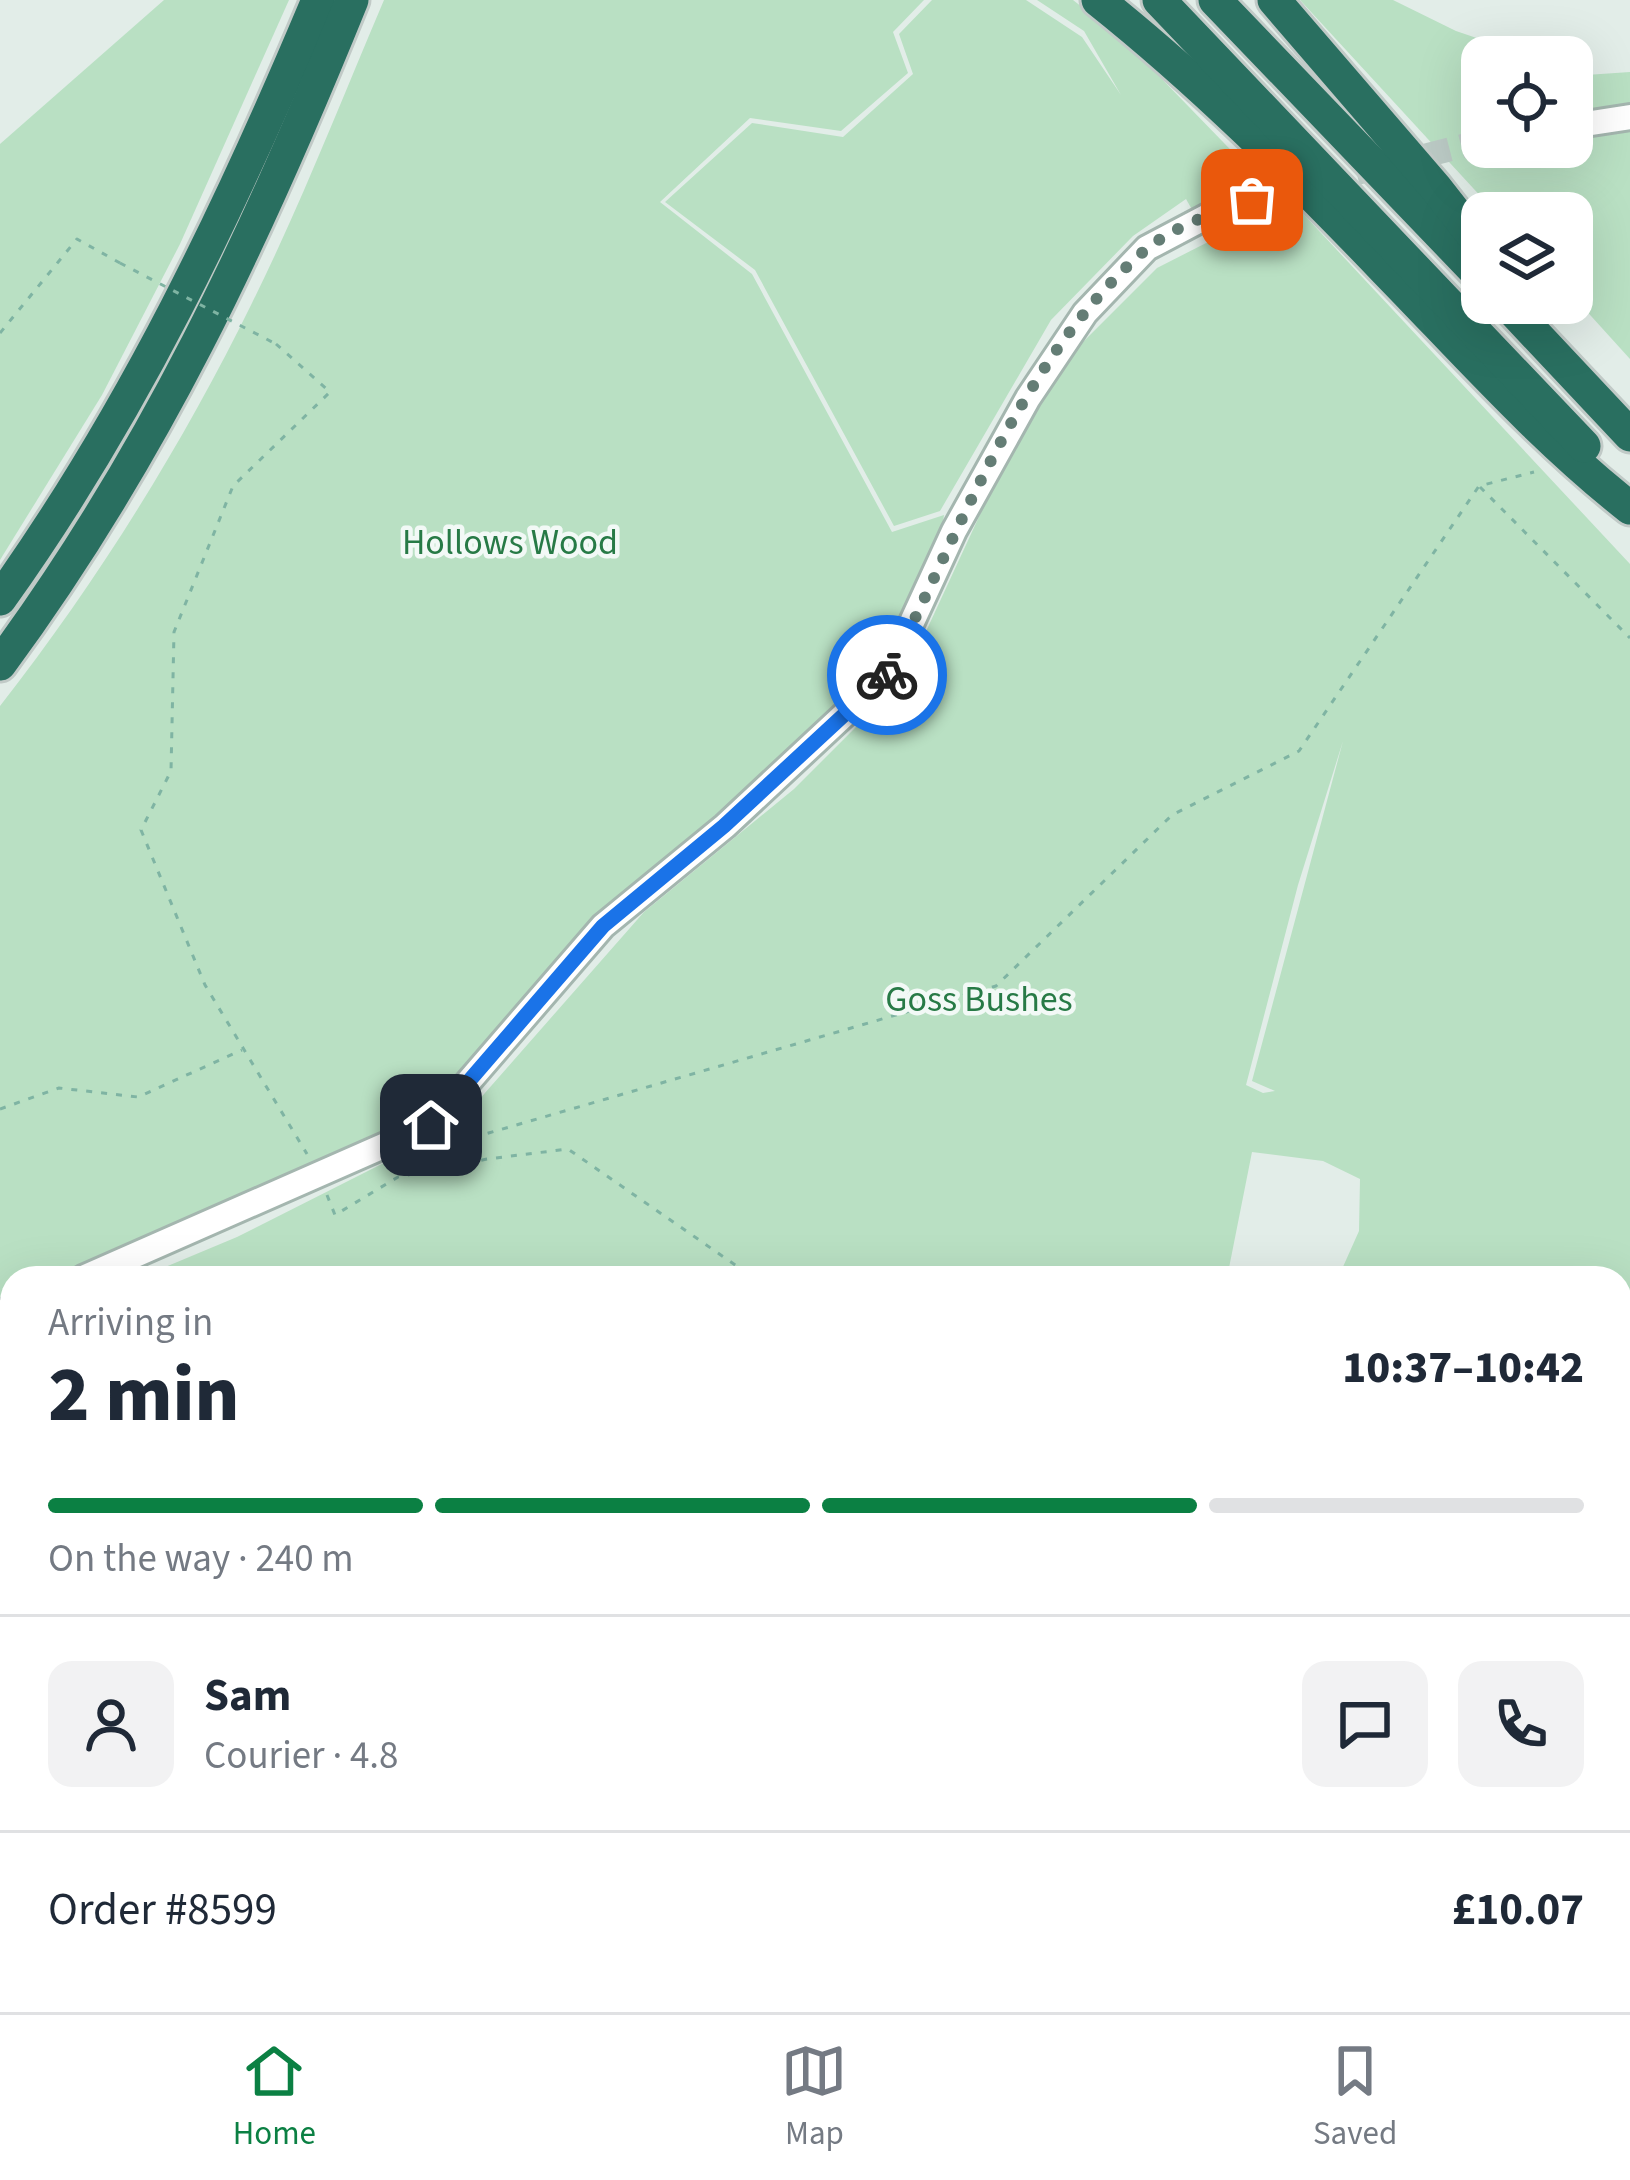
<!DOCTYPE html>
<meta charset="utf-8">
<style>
:root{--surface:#fff;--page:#f2f2f3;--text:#1f2937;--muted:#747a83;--line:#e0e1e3;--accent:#0b8043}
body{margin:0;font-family:"Source Sans 3",sans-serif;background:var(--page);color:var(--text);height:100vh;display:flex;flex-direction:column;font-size:45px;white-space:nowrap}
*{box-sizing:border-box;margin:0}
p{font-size:39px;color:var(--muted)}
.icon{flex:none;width:66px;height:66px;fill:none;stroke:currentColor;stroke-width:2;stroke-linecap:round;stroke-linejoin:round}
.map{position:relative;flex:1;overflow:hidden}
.drawer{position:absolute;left:0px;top:1266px;width:1632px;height:747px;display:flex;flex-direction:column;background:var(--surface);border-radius:36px 36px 0 0;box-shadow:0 12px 48px #0002}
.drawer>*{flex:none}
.controls{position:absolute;left:1461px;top:36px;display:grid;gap:24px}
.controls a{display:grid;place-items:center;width:132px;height:132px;border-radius:24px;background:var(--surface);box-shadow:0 12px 48px #0002;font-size:60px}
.pin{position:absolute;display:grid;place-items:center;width:102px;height:102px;color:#fff;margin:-51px;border-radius:24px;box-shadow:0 6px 18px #0006}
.courier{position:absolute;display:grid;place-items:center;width:120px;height:120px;margin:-60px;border:9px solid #1a73e8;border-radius:50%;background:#fff;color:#222;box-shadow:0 3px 15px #0007}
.summary em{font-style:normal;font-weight:800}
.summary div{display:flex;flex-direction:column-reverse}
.summary{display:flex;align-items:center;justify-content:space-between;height:204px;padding:0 48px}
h1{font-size:78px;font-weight:800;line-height:90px}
.bar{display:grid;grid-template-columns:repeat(4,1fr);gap:18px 12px;align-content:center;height:144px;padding:0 48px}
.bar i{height:15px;border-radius:9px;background:var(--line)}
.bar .active{background:var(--accent)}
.bar p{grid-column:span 4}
.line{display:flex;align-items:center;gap:30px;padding:0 48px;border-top:3px solid var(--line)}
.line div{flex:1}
.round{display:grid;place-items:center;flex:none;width:126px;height:126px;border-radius:24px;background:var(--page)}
.dock{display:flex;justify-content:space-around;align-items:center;height:168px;border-top:3px solid var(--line);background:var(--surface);font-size:33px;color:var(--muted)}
.dock a{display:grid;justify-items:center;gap:6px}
.dock .active{color:var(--accent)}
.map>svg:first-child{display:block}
.green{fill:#b9e0c3;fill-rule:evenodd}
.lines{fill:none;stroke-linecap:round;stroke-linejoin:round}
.minor-tunnel{stroke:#bbcac5;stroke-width:24;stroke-dasharray:24 12;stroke-linecap:butt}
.minor-casing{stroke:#a4b6af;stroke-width:30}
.highway-casing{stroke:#c1cac7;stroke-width:39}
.path{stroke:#7fb4a3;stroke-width:3;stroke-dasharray:6 9;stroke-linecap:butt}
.minor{stroke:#fff;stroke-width:24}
.highway{stroke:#296f60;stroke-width:33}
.path-bridge{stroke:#7fb4a3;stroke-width:3;stroke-dasharray:6 9;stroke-linecap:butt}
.done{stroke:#647d75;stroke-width:12;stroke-dasharray:0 21.6}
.route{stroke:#1a73e8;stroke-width:15}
.labels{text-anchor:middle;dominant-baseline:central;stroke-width:9;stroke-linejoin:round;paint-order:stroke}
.park-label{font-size:36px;fill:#277a46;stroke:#f2f9f6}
</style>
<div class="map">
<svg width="1630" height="2012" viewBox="0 0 1630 2012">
<rect width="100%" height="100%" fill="#e2ede8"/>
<g class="green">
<path d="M164 0H289L180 244 102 395 0 560V144Z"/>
<path d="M384 0H924L893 32 908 73 841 131 750 118 660 202 752 274 892 532 944 515 940 542 881 669 806 741 587 924 469 1065 413 1119 54 1278H12V1297L0 1302V706C97 582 183 444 252 303 301 204 341 101 384 0Z"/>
<path d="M932 0H1026L1082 37 1121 95 1084 31 1037 0H1073L1124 40 1257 177 1266 174 1630 564V1361L1620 1364V1278H1338L1359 1231 1360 1179 1323 1161 1252 1152 1227 1278H139L237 1237 455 1127 644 912 794 789 904 679 1020 428 1082 343 1157 268 1210 241 1186 199 1133 236 1051 320 940 511 894 526 755 270 665 202 752 123 843 137 913 74 899 34ZM1343 741 1252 1081 1275 1091 1263 1093 1246 1085 1298 885Z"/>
<path d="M1300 0H1393L1456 31 1533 57H1482V147H1572V70L1586 75 1630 72V359L1572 295V213H1496Z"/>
<path d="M12 1331V1625L0 1627V1336Z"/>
<path d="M1630 1541V1813L1620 1806V1549Z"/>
<path d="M163 2001H609L598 2012H164Z"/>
</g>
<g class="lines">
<path class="minor-tunnel" d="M1252 200 1482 141"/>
<defs>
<g id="minor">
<path d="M1572 126 1630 117"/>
<path d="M83 1278 431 1125 603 926 725 826 888 674 954 531 1028 398 1085 313 1147 248 1219 210 1252 200"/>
<path d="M0 1313 12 1309"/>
<path d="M1348 2001 1359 2012"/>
<path d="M964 2012 972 2001"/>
</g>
<g id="highway">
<path d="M1098 0C1201 82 1295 176 1386 271 1466 353 1540 437 1630 508"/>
<path d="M1159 0 1584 446"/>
<path d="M1215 0 1482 278"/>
<path d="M1274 0 1435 187 1482 247"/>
<path d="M1506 303 1630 435"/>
<path d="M0 599C133 413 230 210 318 0"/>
<path d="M0 664C154 455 255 239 352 0"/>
</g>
</defs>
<use href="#minor" class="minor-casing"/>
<use href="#highway" class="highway-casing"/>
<g class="path">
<path d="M0 333 77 239 120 263"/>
<path d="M276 344 330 392 233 486 174 632 171 771 141 830 205 985 307 1154"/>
<path d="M1480 487 1630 638"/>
<path d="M0 1109 59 1088 138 1097 242 1050"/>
<path d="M430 1150 996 986 1172 815 1299 751 1479 486 1534 472"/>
<path d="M327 1195 335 1215 398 1177 487 1159 568 1149 754 1278"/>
<path d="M1620 1508 1630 1502"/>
<path d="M0 1784 12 1813"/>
<path d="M0 1919 12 1915"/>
<path d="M101 2001 107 2012"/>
<path d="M385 2012 390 2001"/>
</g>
<use href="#minor" class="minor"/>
<use href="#highway" class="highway"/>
<path class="path-bridge" d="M120 263 276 344"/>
</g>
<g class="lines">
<path class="done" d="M887 675C960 533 1020 359 1144 251 1172 227 1217 211 1252 200"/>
<path class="route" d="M431 1125 603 926 724 826 887 675"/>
</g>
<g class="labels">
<g class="park-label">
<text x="510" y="542">Hollows Wood</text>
<text x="979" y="999">Goss Bushes</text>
</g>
</g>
</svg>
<div class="controls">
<a><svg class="icon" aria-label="locate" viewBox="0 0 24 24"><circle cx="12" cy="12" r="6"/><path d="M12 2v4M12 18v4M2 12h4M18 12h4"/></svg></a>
<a><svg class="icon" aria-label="layers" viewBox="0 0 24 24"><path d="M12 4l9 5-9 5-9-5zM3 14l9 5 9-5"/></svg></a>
</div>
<div class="pin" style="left:1252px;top:200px;background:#ea580c"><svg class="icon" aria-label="bag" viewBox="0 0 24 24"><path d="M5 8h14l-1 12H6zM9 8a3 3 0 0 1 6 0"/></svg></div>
<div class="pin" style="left:431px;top:1125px;background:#1f2937"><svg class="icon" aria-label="home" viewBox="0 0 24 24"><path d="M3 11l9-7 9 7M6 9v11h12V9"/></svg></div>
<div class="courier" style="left:887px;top:675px"><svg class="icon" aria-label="bike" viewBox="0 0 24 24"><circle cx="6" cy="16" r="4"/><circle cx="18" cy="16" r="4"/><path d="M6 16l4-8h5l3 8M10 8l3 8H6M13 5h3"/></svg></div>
<section class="drawer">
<div class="summary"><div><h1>2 min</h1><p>Arriving in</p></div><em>10:37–10:42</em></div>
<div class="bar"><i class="active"></i><i class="active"></i><i class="active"></i><i></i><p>On the way · 240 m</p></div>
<div class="line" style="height:216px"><a class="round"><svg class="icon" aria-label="person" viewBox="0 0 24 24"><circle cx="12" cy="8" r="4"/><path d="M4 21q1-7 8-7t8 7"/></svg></a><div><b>Sam</b><p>Courier · 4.8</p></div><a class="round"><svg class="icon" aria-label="chat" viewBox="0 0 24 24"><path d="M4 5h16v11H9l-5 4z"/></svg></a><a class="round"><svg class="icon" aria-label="phone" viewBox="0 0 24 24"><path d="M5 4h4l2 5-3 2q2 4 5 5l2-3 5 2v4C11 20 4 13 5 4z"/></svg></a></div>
<div class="line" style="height:156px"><div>Order #8599</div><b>£10.07</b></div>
</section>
</div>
<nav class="dock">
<a class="active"><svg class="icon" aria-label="home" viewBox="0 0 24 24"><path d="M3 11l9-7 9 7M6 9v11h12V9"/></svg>Home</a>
<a><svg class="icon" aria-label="map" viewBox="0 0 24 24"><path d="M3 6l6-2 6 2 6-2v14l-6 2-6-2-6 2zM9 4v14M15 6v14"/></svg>Map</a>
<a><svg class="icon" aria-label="saved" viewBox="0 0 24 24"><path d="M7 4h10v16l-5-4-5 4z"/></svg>Saved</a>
</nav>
